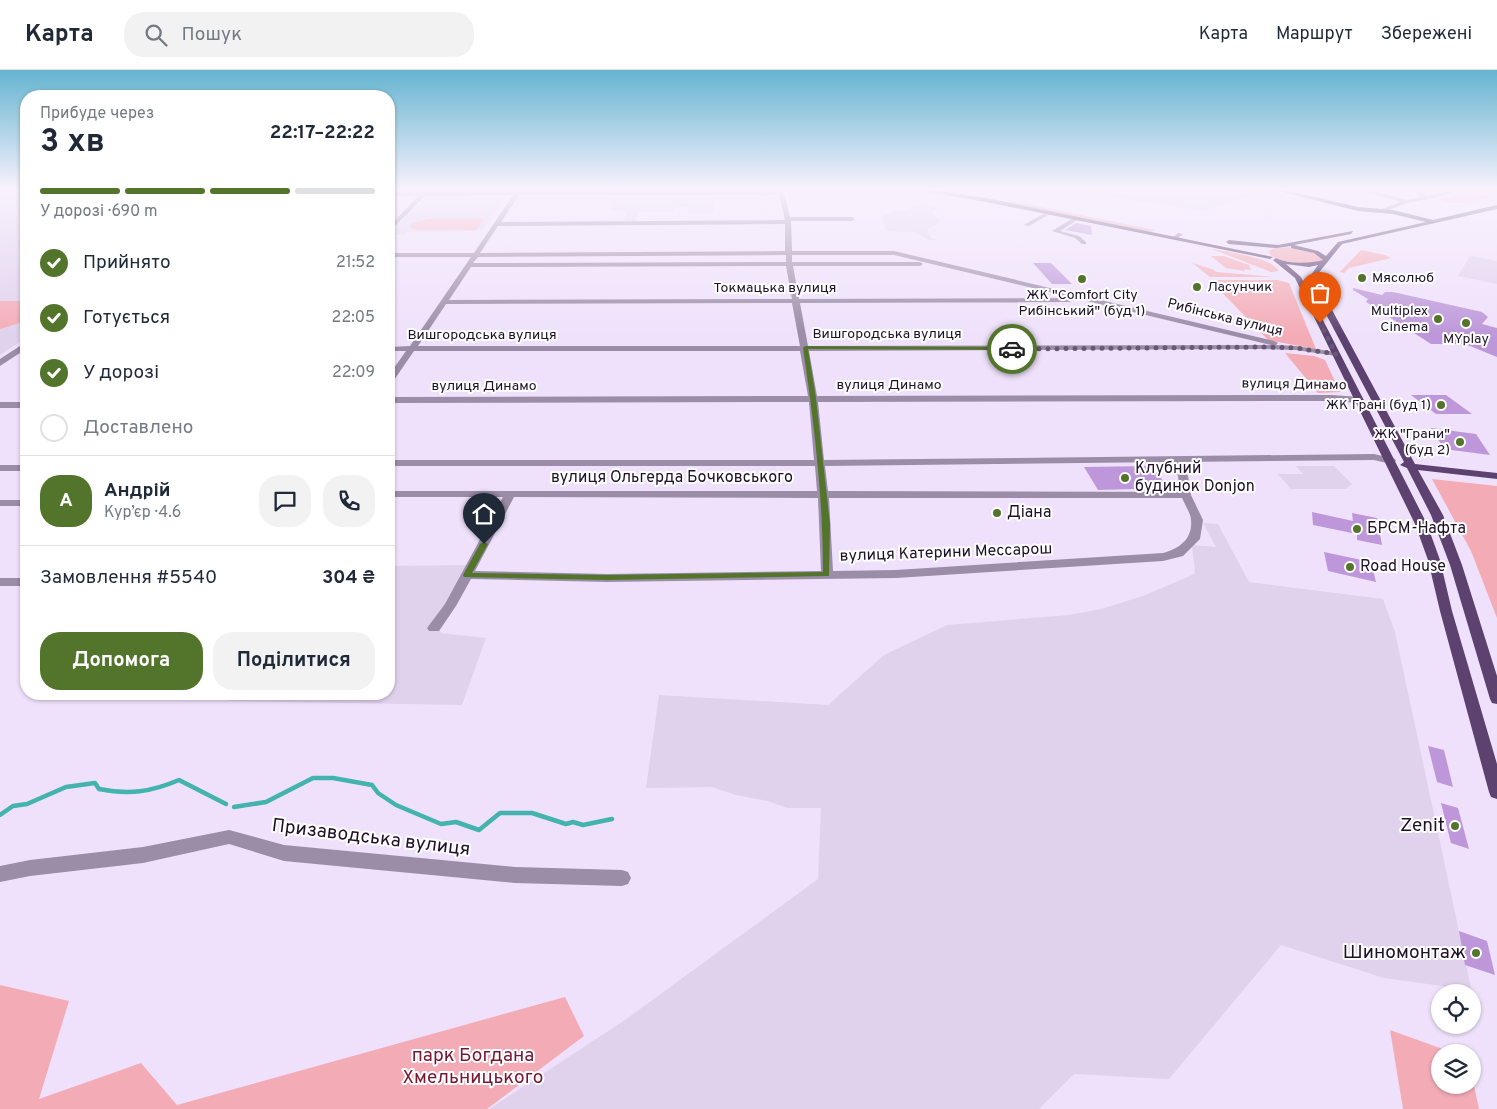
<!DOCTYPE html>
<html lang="uk">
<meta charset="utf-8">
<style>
:root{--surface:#fff;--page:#f2f2f3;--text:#1f2937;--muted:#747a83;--line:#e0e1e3;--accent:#53742b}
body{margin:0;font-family:Overpass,sans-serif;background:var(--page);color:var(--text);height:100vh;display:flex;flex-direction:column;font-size:19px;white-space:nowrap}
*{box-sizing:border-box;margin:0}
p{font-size:16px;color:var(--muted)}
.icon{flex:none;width:28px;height:28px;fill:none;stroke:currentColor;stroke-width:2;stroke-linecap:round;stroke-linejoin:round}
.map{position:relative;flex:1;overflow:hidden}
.panel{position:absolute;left:20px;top:20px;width:375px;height:610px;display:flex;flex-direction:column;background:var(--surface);border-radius:20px;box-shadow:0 1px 4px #0004}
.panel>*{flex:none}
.controls{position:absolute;left:1431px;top:914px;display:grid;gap:10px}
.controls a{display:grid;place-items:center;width:50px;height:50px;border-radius:50%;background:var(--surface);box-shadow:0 1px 4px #0004;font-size:25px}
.pin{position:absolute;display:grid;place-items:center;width:42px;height:42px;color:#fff;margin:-51px -21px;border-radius:50% 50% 50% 0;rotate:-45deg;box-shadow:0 0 5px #0007}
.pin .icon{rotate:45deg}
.courier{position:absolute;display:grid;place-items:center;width:50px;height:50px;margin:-25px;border:4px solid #53742b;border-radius:50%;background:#fff;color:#222;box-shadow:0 1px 6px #0007}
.headline em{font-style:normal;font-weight:700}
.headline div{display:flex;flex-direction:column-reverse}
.headline{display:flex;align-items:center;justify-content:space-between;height:85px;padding:0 20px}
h1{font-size:32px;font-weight:700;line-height:38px}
.bar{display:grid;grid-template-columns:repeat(4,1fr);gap:8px 5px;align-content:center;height:60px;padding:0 20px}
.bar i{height:6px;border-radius:4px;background:var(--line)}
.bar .on{background:var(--accent)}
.bar p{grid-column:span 4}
.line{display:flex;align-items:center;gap:12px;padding:0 20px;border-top:1px solid var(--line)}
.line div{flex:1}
.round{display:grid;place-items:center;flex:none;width:52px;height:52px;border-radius:20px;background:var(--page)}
ol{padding:0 20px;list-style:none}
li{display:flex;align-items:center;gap:15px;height:55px}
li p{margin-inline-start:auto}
li .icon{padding:5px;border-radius:50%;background:var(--accent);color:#fff;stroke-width:4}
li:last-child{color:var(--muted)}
li i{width:28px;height:28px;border:2px solid var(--line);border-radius:50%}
.action{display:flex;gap:10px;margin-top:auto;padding:10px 20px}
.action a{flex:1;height:58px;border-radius:20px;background:var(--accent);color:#fff;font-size:20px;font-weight:700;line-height:58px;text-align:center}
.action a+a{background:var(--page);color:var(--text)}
header{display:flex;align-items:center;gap:30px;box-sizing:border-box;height:70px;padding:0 25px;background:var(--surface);border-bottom:1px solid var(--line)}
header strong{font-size:24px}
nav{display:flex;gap:28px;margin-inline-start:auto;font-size:18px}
.search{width:350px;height:45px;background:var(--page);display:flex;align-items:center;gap:12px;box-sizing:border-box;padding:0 18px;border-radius:20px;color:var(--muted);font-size:19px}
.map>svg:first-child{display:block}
.built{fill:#e0d1ed;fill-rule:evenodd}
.green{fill:#f3acb6}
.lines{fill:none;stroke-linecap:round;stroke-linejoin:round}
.stream{stroke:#42b3ad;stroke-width:4.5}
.building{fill:#bd97d9}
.minor{fill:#9b8ca7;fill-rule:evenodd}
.major{fill:#5d4270;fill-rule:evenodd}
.route{fill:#53742b}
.done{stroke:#675971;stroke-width:5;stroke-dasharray:0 9}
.poi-dot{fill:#53742b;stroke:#fff;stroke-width:2}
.labels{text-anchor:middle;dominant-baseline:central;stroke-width:4;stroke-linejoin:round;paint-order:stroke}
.far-poi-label{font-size:14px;fill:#1e1027;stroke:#fff;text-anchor:end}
.far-street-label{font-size:14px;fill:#1e1027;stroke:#fff}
.poi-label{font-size:16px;fill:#1e1027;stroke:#fff;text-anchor:start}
.street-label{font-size:16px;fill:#1e1027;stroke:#fff}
.near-poi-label{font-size:19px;fill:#1e1027;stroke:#fff;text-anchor:end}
.near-street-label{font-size:19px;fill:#1e1027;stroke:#fff}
.near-park-label{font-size:19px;fill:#771631;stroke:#fff}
</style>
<header>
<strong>Карта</strong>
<div class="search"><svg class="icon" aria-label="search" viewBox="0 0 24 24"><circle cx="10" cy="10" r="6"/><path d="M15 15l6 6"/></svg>Пошук</div>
<nav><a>Карта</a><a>Маршрут</a><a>Збережені</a></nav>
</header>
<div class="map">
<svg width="1497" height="1039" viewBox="0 0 1497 1039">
<rect width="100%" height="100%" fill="#efe1fb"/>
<g class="built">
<path d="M0 119H26V268L0 285Z"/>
<path d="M1077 119H1143L1162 123 1165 120 1163 119 1266 121 1203 141 1149 132 1146 133 1075 120Z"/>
<path d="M426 127H506L483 159 474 161 407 162 404 165H389L411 140 415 138ZM429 149H484L476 160H419L412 153Z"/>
<path d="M614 127H713L714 143H688V137H675L674 142H639L635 151H624L627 141H610Z"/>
<path d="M921 134 939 137 932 142 933 145 940 149 938 154 928 159V163L930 167 937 170H929L914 162 886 161 882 146 895 141H909L912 137Z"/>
<path d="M1470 186 1497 191V214L1458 206Z"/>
<path d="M1296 396H1334L1352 414 1346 419H1291L1278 404H1303Z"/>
<path d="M1203 453 1218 454 1249 512 1383 529 1395 562 1472 922H1461L1442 916 1384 908 1281 875 1169 1009 1074 1004 1039 1039H489L625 950 818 809 821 738H787L768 731 736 725 712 717 646 718 659 625 828 635 884 585 947 555 1069 545 1101 539 1143 526 1190 506 1195 503 1192 475 1216 477Z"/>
<path d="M468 495 436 552 441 563 486 568 462 635 227 631 230 624H389V496Z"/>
</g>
<g class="green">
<path d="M1477 120 1496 121 1497 125C1479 129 1456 139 1439 129Z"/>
<path d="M1011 131 1155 160 1151 162 1007 133Z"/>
<path d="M429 149H484L476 160H419L409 157 412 153Z"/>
<path d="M1275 178C1289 177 1316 177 1323 191 1308 197 1284 193 1270 185L1269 181Z"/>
<path d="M1212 179C1227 182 1271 187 1279 201L1271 202Z"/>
<path d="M1361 180 1385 185 1391 188 1349 198 1344 203 1340 202Z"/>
<path d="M1211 186H1224L1249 195 1251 200 1244 199 1245 201 1226 198Z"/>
<path d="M1190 191C1199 197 1212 197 1216 202L1274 207H1210Z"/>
<path d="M1210 210H1277L1289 213 1316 279 1268 270Z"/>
<path d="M0 231H26V251L0 259Z"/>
<path d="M1285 283 1314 286 1325 290 1340 322 1318 323Z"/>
<path d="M1432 409 1497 416V548L1471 481Z"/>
<path d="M0 915 69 931 39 1029 141 993 177 1035 565 927 584 966 487 1039H0Z"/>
<path d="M1390 960 1451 982H1440V1015H1472L1473 1011 1479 1039H1403Z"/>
</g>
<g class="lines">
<g class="stream">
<path d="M234 737 266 732 313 708H333L372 715 378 723 396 735 441 754 456 752 479 760 500 743H532L566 754 573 752 583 755 612 749"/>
<path d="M0 745 13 736 27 734 66 717 95 713 99 719C129 725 151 722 179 710L226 734"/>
</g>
</g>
<g class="building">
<path d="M1076 153 1091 156 1092 165 1065 160Z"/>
<path d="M1033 193H1051L1072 214H1052Z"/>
<path d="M1353 218 1382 225 1385 222H1393L1482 242 1488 247 1482 254 1497 258V287L1465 274H1431L1366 232 1368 229 1353 220Z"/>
<path d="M1411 325H1446L1472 344H1436Z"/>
<path d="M1431 358 1476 364 1490 385 1444 379Z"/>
<path d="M1151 396 1169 418 1098 420 1084 397Z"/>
<path d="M1312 442 1353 451 1352 443 1377 448 1382 475 1357 470V464L1313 455Z"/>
<path d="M1324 482 1371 492 1376 512 1328 501Z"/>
<path d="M1428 676 1444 680 1453 717 1437 712Z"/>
<path d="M1441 733 1458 738 1469 779 1451 773Z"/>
<path d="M1459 861 1487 871 1495 905 1465 895Z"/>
</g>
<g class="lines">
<g class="minor">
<path d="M518 119H522L521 122 780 121 787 119 784 123 790 147H852L855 149 852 151H791L792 181H894L1274 271 1278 273 1276 275 1296 276 1336 282 1340 284 1336 286 1296 280 1264 279 809 281 817 326 1332 325 1359 327 1364 330 1359 333 1332 331 818 332 824 390 1374 384 1395 389 1396 391 1391 394 1374 390 1180 392 1188 406 1191 425 1203 450 1200 469 1183 486 1163 491 896 508 607 512 471 509 456 536 439 561H429L427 558 445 534 503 427H389V421H817L815 396H389V390H814L809 332 389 333V327L808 326 800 281H414L392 313 389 314V305L406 281H389V277L410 276 471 187H389V183H474L513 125 425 126 389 162V157L418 126H389V122H516ZM519 125H779L785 150 501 152ZM785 154V181L480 183 498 156ZM786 185V192L473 193 478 187ZM792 185H894L1271 275 808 276 800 233 1069 232 1073 230 1069 228 799 229 793 196H920L923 194 920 192H792ZM786 196 792 229 449 230 471 197ZM792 233 800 276H418L446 234ZM1170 392 1178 406 1180 422 828 421 825 396ZM514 427 818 428 821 501 607 504 475 501ZM829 428H1182C1185 435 1191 444 1191 450 1193 469 1179 479 1163 483L896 500 833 501Z"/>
<path d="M1356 119H1366L1406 130 1421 127 1411 119H1417L1427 126 1455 119 1452 124 1407 133 1381 143 1379 140 1400 132Z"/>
<path d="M1043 144 1048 145 1029 156 1024 155Z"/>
<path d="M1075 147 1080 148 1060 161 1079 166 1086 172V174H1082L1075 168 1052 161Z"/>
<path d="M1178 163 1183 164 1177 169H1173V167Z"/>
<path d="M23 274H26V279L0 296V289Z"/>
<rect x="0" y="332" width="26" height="6"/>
<rect x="0" y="395" width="26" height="6"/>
<rect x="0" y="430" width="26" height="6"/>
<rect x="0" y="508" width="26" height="8"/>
<path d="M229 760 284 775 515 797 622 800 628 802 631 808 628 814 622 816 515 813 284 791 229 774 143 793 30 806 0 812V796L30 790 143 777Z"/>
</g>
<g class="major">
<path d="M910 119H926L986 128 1273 187 1270 189 986 132Z"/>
<path d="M1270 119H1281L1358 137 1393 140 1433 150 1497 135V139L1342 174 1317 205V212L1415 394 1497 403V409L1418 400 1443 445 1462 495 1497 606V634L1492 633 1490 629 1450 495 1431 445 1407 398 1400 395 1404 392 1309 212 1311 205 1318 195 1309 197 1286 194 1301 207 1427 454 1440 490 1452 541 1497 694V729L1491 727 1489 722 1440 541 1428 490 1415 454 1295 208 1273 190 1276 188C1288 194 1310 194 1323 190L1314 183 1291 178V176L1276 178 1229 174 1226 172 1229 170 1278 175 1353 161 1351 164 1294 175 1318 181 1326 186 1338 172 1426 152 1393 144 1358 141Z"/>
</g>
</g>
<linearGradient id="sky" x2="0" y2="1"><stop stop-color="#65b4d0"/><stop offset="0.45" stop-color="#f8f2fd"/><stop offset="1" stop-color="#f8f2fd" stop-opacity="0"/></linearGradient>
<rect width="1497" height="265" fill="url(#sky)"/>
<path class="route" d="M805 276 1012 277 1015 279 1012 280 808 279 816 328 830 454 829 506 607 510 464 507 463 505 480 474 484 472 488 474 472 503 607 505 823 502C823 427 814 352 803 278Z"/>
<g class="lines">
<path class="done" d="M1012 279 1264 277 1296 278 1336 284 1320 253"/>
</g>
<g class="poi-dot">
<circle cx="1362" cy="208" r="5"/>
<circle cx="1082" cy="209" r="5"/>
<circle cx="1197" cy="217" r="5"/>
<circle cx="1438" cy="249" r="5"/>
<circle cx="1466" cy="253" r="5"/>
<circle cx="1441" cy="335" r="5"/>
<circle cx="1460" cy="372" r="5"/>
<circle cx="1125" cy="408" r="5"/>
<circle cx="997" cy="443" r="5"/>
<circle cx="1357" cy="459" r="5"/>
<circle cx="1350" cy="497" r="5"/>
<circle cx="1455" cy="756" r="5"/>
<circle cx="1476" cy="883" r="5"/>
</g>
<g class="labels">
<g class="far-poi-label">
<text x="1372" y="208" text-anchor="start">Мясолюб</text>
<text x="1207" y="217" text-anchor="start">Ласунчик</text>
<text x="1082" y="225" text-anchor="middle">ЖК "Comfort City<tspan x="1082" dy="16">Рибінський" (буд 1)</tspan></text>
<text x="1428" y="241">Multiplex<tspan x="1428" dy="16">Cinema</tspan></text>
<text x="1466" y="269" text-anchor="middle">MYplay</text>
<text x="1431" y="335">ЖК Грані (буд 1)</text>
<text x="1450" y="364">ЖК "Грани"<tspan x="1450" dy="16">(буд 2)</tspan></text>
</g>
<g class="far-street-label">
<text x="775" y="218">Токмацька вулиця</text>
<text transform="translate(1225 248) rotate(14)">Рибінська вулиця</text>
<text x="887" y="264">Вишгородська вулиця</text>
<text x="482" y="265">Вишгородська вулиця</text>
<text x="889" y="315">вулиця Динамо</text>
<text transform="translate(1294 315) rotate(1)">вулиця Динамо</text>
<text x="484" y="316">вулиця Динамо</text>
</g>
<g class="poi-label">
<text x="1135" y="399">Клубний<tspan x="1135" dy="18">будинок Donjon</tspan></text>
<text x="1007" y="443">Діана</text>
<text x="1367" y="459">БРСМ-Нафта</text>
<text x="1360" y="497">Road House</text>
</g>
<g class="street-label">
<text x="672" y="408">вулиця Ольгерда Бочковського</text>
<text transform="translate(946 483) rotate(-2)">вулиця Катерини Мессарош</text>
</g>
<g class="near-poi-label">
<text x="1445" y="756">Zenit</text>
<text x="1466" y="883">Шиномонтаж</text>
</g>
<g class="near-street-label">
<text transform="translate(371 768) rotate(7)">Призаводська вулиця</text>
</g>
<g class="near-park-label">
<text x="473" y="986">парк Богдана<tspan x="473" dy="22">Хмельницького</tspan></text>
</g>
</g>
</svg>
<div class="controls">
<a><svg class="icon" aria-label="locate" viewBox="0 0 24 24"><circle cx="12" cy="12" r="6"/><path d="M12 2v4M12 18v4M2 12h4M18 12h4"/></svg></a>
<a><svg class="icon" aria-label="layers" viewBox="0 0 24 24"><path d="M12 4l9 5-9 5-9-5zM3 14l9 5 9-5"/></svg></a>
</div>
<div class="pin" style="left:1320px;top:253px;background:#ea580c"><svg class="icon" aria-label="bag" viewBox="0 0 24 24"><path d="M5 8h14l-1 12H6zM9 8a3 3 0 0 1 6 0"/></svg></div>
<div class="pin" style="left:484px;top:474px;background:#1f2937"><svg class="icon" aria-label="home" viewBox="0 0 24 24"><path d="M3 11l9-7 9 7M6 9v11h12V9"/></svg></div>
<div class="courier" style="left:1012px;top:279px"><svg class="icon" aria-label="car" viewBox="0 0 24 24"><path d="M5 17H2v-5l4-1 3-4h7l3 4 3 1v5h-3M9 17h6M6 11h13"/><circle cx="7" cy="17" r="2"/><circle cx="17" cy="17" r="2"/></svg></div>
<section class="panel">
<div class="headline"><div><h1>3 хв</h1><p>Прибуде через</p></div><em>22:17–22:22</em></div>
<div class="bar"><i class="on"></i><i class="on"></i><i class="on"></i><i></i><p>У дорозі · 690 m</p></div>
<ol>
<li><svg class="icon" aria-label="check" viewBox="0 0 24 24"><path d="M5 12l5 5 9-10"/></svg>Прийнято<p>21:52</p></li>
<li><svg class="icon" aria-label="check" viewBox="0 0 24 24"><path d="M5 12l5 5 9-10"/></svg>Готується<p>22:05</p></li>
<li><svg class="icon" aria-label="check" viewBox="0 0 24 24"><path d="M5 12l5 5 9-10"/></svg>У дорозі<p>22:09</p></li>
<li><i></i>Доставлено</li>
</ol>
<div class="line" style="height:90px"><b class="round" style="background:var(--accent);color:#fff">А</b><div><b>Андрій</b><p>Кур’єр · 4.6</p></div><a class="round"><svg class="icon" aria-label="chat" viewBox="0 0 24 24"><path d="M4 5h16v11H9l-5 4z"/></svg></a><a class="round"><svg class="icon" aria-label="phone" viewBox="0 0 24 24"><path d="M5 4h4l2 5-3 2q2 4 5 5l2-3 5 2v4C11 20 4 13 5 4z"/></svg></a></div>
<div class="line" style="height:65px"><div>Замовлення #5540</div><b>304 ₴</b></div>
<div class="action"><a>Допомога</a><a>Поділитися</a></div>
</section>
</div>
